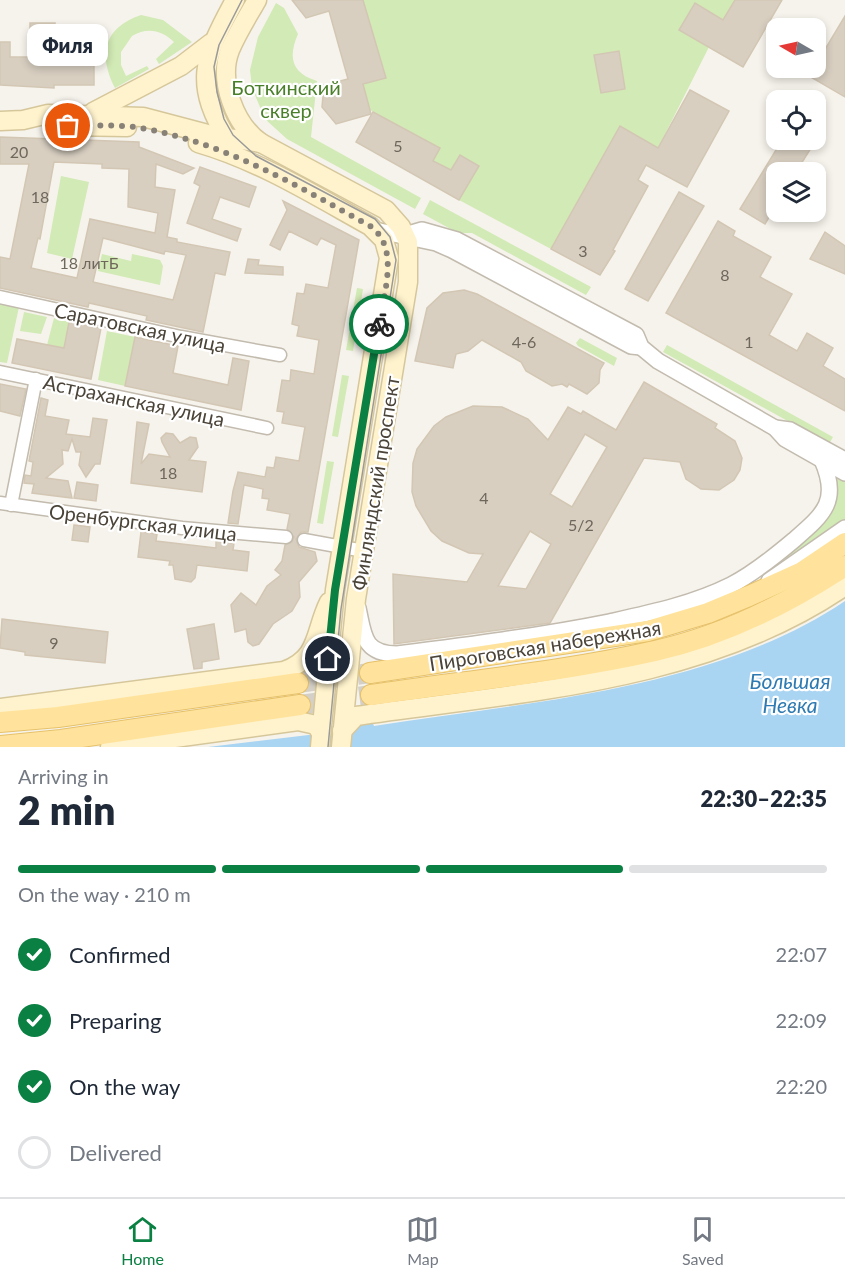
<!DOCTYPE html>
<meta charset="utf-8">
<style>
:root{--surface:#fff;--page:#f6f6f7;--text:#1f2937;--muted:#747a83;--line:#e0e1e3;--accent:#0b8043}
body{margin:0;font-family:Lato,sans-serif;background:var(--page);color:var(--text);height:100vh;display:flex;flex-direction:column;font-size:22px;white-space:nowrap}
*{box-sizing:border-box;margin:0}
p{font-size:20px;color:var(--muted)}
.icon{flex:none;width:33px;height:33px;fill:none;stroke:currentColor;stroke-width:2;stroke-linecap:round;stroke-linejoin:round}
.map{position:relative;height:747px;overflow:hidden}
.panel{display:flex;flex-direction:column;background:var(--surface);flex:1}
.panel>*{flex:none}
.needle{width:39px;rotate:279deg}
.controls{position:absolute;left:766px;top:18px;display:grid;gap:12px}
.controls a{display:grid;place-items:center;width:60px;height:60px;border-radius:12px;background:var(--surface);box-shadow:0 3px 9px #0003;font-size:30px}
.pin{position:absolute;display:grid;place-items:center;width:51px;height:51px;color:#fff;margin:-26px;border:3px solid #fff;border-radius:50%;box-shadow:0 2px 6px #0007}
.courier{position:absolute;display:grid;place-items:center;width:60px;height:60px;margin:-30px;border:4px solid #0b8043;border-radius:50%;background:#fff;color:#222;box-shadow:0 2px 8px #0007}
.bubble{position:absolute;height:42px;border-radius:12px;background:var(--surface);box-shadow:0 3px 9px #0003;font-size:20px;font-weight:800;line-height:42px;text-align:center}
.summary em{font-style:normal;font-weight:800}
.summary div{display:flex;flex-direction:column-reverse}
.summary{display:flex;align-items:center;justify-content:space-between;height:102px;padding:0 18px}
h1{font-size:39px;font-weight:800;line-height:45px}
.bar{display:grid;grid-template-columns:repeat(4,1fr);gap:9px 6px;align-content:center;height:72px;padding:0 18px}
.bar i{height:8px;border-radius:4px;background:var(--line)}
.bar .on{background:var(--accent)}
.bar p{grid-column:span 4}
ol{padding:0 18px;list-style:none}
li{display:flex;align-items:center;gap:18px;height:66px}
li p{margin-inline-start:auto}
li .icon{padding:6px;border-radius:50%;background:var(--accent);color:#fff;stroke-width:4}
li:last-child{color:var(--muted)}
li i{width:33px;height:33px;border:3px solid var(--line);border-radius:50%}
.tabs{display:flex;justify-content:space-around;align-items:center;height:84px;border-top:2px solid var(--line);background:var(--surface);font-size:16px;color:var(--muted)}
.tabs a{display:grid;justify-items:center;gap:3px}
.tabs .on{color:var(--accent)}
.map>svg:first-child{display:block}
.green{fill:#d2eab5}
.water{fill:#a9d4f2}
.building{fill:#d8cfc1;stroke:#d3c7b4;stroke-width:1.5;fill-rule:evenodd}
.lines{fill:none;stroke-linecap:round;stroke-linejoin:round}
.primary-tunnel{stroke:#d4d0c8;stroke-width:20;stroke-dasharray:20 10;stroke-linecap:butt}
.minor-casing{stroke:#c2bbae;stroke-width:15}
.tertiary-casing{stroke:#c2bbae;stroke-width:18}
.secondary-casing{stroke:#d6c79b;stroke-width:21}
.primary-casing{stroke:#e6c16a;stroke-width:22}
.minor{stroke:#fff;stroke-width:12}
.tertiary{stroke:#fff;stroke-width:15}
.secondary{stroke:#fff3cd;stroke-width:18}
.primary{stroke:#ffe39c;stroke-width:20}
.tram{stroke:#9a9a9a;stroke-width:1.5}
.done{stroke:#878178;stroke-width:6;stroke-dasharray:0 10.8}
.route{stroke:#0b8043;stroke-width:8}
.labels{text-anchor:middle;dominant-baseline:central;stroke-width:4.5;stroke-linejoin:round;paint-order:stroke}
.number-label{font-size:16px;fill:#6e675b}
.park-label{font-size:20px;fill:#4a7f2a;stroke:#fff}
.street-label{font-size:20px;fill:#4b4439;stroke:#fff}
.water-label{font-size:21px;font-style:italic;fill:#2e7ab2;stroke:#fff}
</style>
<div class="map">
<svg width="845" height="747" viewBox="0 0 845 747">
<rect width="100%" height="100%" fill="#f6f3ec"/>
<g class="green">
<path d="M363 0H735L736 27 695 3 679 30 709 47 658 148 620 127 551 249 459 200 479 166 460 155 448 175 447 193 434 186 445 168 433 161 439 148 370 110 363 84 386 77Z"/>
<path d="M276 3 284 8 298 34C288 57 291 73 317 81L311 137 421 198 415 209 287 139 265 119 252 88 250 70 258 37Z"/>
<path d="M141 15 163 20 192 42 159 64 156 59 174 42C162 30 147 27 132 36L121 52V65L126 76 147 66 149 69 115 88C98 55 103 28 141 15Z"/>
<path d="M61 176 89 182 72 259 47 253Z"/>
<path d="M430 200 591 287 586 295 472 233H458L423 214Z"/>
<path d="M102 254 131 261 132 254 160 260 163 266 160 285 98 271Z"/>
<path d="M357 288 363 289 353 351 346 350Z"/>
<path d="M0 303 19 307 7 363 0 362Z"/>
<path d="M24 312 47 317 41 334 20 331Z"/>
<path d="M54 318 69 322 64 348 47 345Z"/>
<path d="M107 331 135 337 125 386 98 380Z"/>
<path d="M580 338 617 358 614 366 578 346 576 343Z"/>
<path d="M667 345 833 437 829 444 663 352Z"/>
<path d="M342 375 349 376 338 437 332 436Z"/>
<path d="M327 461 334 462 323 524 317 523Z"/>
<path d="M833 475 845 479V523L734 593 733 590 822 521Z"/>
</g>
<path class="water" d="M845 601V747H208L342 731 372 721 374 726C528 702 713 690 845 601Z"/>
<g class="building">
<path d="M292 0H363L386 78 363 84 371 114 336 124 322 107 324 85 348 79 329 11 306 18Z"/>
<path d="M735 0H782L743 67 679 30 695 3 723 20Z"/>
<path d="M845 16V97L809 76Z"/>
<path d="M30 23H55V57L75 56V42H94V85H54V88L0 85V42H10V57H30Z"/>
<path d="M619 51 625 89 601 93 594 55Z"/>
<path d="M690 90 729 111 687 187 646 165 638 180 648 186 613 250 615 251 600 275 551 249 620 126 658 148Z"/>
<path d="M373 112 440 148 433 161 451 170 460 155 479 166 459 200 356 142Z"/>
<path d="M0 137 139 142V147L194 168 183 174 156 164 155 187 175 190 167 237 177 239V242L230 252 225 275 215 273 203 332 146 320 147 316 89 303 88 307 0 288V257L10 259 29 164H0ZM54 162 102 164V168L129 169 128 207 158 213 155 233 90 219 77 278 31 268 38 238 40 239ZM103 238 164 254 165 251 186 255 173 300 93 282Z"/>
<path d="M782 140H816L796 172H777V204L765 224 740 209Z"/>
<path d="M200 167 256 187 249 207 220 197 212 219 241 229 237 241 187 223 200 186 194 183Z"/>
<path d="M679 192 704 206 648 301 625 289Z"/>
<path d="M283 201 359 240 308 532H301L296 539 299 547 315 552 317 561 299 582 300 597 292 611 273 624 259 644 253 646 248 642 246 629 235 632 231 605 241 593 256 605 267 586 281 575 275 570 282 561 285 545 292 542 294 537 287 529 290 514 267 510 269 499 262 498 263 489 244 485 238 524 228 523 233 491 238 472 265 477 267 467 274 468 276 457 299 461 305 427 282 423 284 412 277 411 282 380 290 381 291 370 314 374 319 340 297 336 299 326 292 324 297 293 304 294 306 284 328 288 336 245 321 238 317 245 289 231 280 250 270 245 287 210Z"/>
<path d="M718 221 735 231 733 236 771 257 760 277 792 294 769 335 797 351 807 333 833 348 823 366 845 379V411L666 313Z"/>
<path d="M825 232 845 246V274L810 259Z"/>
<path d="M248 259 259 260 258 265 283 267V275L245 273Z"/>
<path d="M464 290 477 294 604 363 600 370 599 383 587 394 569 384 567 387 562 384 552 386 526 371 521 362 482 340 468 351 456 354 453 368 415 361 427 308 443 293Z"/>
<path d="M69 322 101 328 91 379 12 363 17 339 64 348Z"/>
<path d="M135 337 178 346 173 373 228 385 233 358 249 361 241 410 125 386Z"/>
<path d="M644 382 717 424 715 428 735 441 742 458 740 470 734 480 719 490 701 489 686 479 680 462 644 458 550 623 394 644 393 574 467 582 483 554 469 553 442 541 431 531 416 506 412 492 413 463 417 449 434 426 446 417 473 406 502 407 528 419 548 440 568 407 581 414 583 411 616 430ZM585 434 607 447 572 507 550 494ZM530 531 551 544 526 589 498 586Z"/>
<path d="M0 384 26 389 20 416 0 411Z"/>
<path d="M41 398 48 400 45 416 69 420 66 434 90 437 93 418 107 420 100 464H95L86 477 79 465 81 452H76L72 439 68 451 62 450 63 464 46 478 68 481 72 498 32 493 34 484 24 483 25 475 31 476 33 462 29 461Z"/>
<path d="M137 422 149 424 141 464 149 454 170 457 162 442 161 438 166 433 173 434 180 443 190 437 196 438 198 447 189 460 206 462 202 492 131 483Z"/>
<path d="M77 482 98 485 96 501 74 498Z"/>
<path d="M74 525 90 527 88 542 72 540Z"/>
<path d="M141 532 157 534 156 541 216 548V541L234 543 233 550 249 552 247 571 197 565 195 578 191 582 175 579 173 565H169L170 561 138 557Z"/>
<path d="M2 619 108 632 105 663 25 655V652L0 648Z"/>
<path d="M214 624 219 659 202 662V668L194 669 187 629Z"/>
</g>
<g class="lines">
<g class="primary-tunnel">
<path d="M298 683 370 673"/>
<path d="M300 705 371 695"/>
</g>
<defs>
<g id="minor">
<path d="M0 297 181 337 280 355"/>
<path d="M0 372 267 428"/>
<path d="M0 503 182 528 286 537"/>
<path d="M11 505 36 379"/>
<path d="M304 540 364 551"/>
</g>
<g id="tertiary">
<path d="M375 230 436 243 452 250 631 346 641 347"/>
<path d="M405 235 422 230 457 240 636 335 641 347 658 361 775 428 785 439 845 473"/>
<path d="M775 428 790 430 845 460"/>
<path d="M769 581 845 528"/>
<path d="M358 608C364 635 363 654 397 654 468 645 539 636 609 622 650 613 693 604 731 585 753 574 775 556 794 540 824 514 840 501 822 460"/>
</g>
<g id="secondary">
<path d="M257 0C248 16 237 33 230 50 218 81 235 125 261 143"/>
<path d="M93 112 181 66 211 43"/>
<path d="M0 121 23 120 48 114 143 117 215 136 261 143 386 210 401 227 408 242V282L356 599 341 747"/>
<path d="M65 126 127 127"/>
<path d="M198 143C260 161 314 195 370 226L384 240 389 258 335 590 320 747"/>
<path d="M231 145C192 84 203 59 235 0"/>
<path d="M0 708 284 671C320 658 314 632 329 602"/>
<path d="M342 731 356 716C520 692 704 683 845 586"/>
<path d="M110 747 298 721 316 725 321 733"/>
</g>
<g id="primary">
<path d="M370 673 648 631 708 613 749 596 802 572 845 543"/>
<path d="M371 695C465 681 562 672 655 651 723 636 787 604 845 566"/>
<path d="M0 722 58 717 298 683"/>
<path d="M0 746 61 740 300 705"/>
</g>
</defs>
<use href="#minor" class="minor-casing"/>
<use href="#tertiary" class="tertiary-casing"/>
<use href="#secondary" class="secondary-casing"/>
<use href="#primary" class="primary-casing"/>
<use href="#minor" class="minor"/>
<use href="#tertiary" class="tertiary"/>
<use href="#secondary" class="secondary"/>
<use href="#primary" class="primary"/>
<path class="tram" d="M242 0 219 45 214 67 217 92 224 119 233 135 256 156 375 219 390 237 396 260 341 609 328 747"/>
</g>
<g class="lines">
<path class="done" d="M68 126C91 126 117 124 141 128 225 143 296 185 370 226 400 247 384 293 379 324"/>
<path class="route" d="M328 659 335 590 379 324"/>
</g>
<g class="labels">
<g class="number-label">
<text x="398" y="145">5</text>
<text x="19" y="151">20</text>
<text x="40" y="196">18</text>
<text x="583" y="250">3</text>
<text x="89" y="262">18 литБ</text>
<text x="725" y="274">8</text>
<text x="524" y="341">4-6</text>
<text x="749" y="341">1</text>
<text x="168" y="472">18</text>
<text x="484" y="497">4</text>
<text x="581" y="524">5/2</text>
<text x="54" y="642">9</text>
</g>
<g class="park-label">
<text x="286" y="87">Боткинский<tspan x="286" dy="23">сквер</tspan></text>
</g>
<g class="street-label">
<text transform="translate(140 327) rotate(12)">Саратовская улица</text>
<text transform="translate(134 400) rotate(12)">Астраханская улица</text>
<text transform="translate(375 483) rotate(-81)">Финляндский проспект</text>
<text transform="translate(143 522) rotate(7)">Оренбургская улица</text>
<text transform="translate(545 645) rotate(-9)">Пироговская набережная</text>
</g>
<g class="water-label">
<text x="790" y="680">Большая<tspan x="790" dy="24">Невка</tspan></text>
</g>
</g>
</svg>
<div class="controls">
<a><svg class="needle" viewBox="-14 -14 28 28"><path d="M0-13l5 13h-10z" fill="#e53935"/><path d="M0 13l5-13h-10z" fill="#747a83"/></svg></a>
<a><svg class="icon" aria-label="locate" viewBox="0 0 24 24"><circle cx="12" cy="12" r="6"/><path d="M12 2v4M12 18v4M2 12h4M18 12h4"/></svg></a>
<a><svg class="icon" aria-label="layers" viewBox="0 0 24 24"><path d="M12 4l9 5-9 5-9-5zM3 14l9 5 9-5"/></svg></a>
</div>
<div class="pin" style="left:68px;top:126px;background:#ea580c"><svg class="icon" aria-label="bag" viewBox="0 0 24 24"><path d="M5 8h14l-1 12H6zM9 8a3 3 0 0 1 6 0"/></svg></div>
<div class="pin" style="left:328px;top:659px;background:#1f2937"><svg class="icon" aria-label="home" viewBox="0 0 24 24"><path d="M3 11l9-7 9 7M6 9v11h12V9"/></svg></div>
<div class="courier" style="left:379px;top:324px"><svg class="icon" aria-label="bike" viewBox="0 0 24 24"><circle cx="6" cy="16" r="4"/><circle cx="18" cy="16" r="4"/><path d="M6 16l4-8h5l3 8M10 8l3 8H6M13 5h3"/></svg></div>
<div class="bubble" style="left:27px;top:24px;width:81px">Филя</div>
</div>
<section class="panel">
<div class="summary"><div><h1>2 min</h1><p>Arriving in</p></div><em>22:30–22:35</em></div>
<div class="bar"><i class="on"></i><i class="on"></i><i class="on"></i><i></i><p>On the way · 210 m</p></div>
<ol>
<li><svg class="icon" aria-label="check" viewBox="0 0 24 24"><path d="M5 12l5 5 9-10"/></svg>Confirmed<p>22:07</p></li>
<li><svg class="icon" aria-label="check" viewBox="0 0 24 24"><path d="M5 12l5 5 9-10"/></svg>Preparing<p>22:09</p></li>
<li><svg class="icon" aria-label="check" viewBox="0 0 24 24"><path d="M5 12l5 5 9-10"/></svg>On the way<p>22:20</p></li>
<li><i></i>Delivered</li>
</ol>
</section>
<nav class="tabs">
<a class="on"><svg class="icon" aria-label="home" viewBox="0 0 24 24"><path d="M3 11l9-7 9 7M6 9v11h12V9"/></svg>Home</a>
<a><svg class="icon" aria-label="map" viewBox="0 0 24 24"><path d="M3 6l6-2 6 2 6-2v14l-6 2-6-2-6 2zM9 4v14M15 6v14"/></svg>Map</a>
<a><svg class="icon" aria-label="saved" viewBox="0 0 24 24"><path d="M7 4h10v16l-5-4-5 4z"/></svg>Saved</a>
</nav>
